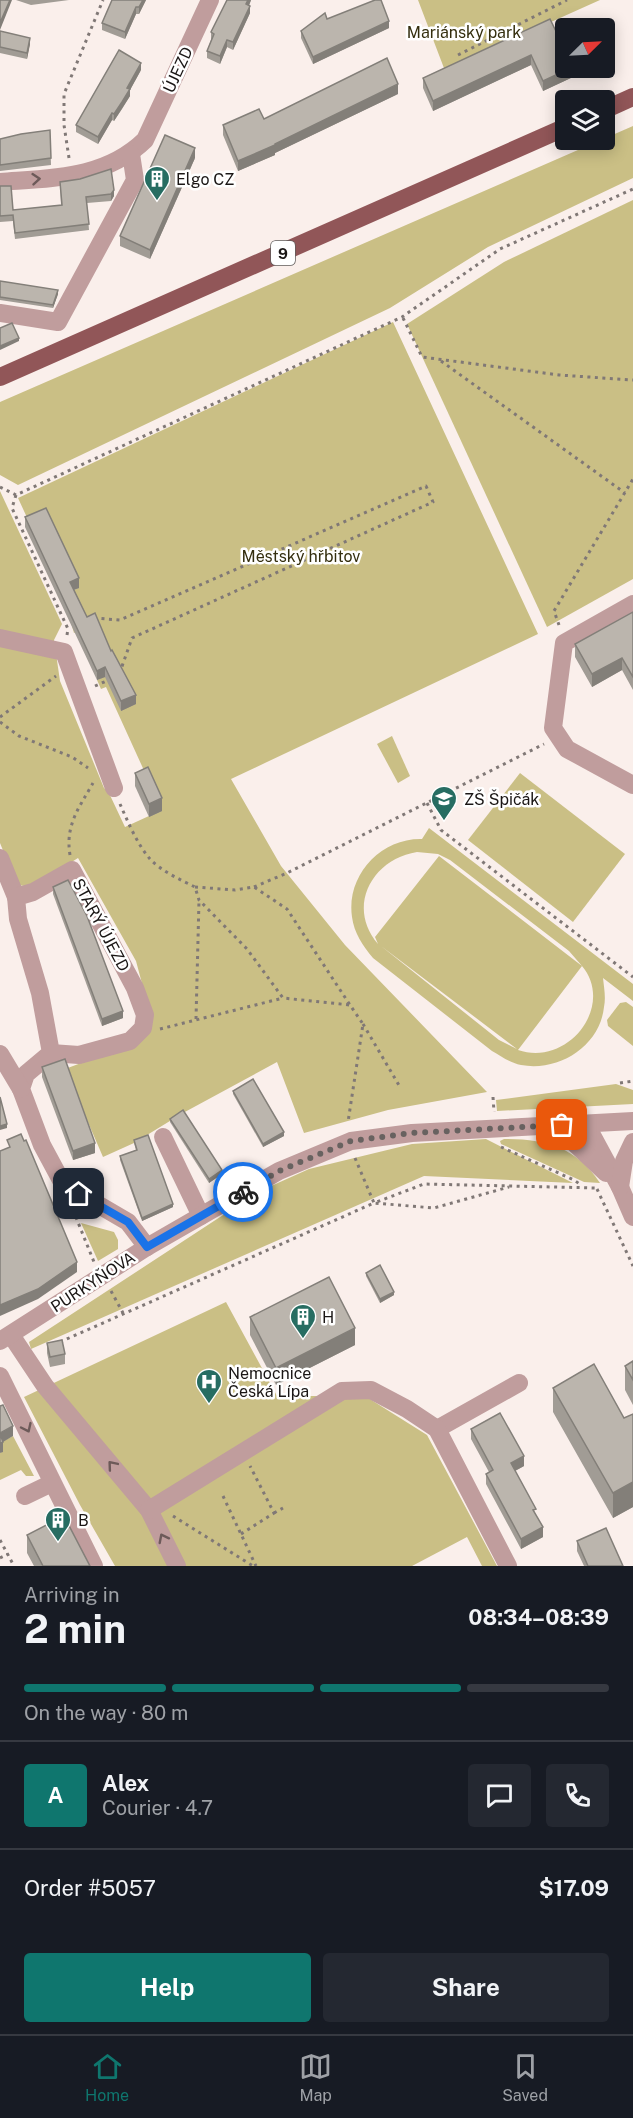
<!DOCTYPE html>
<meta charset="utf-8">
<style>
:root{--surface:#171b24;--page:#242831;--text:#f1f3f6;--muted:#9ea1a6;--line:#363941;--accent:#0f766e}
body{margin:0;font-family:"Public Sans",sans-serif;background:var(--page);color:var(--text);height:100vh;display:flex;flex-direction:column;font-size:22px;white-space:nowrap}
*{box-sizing:border-box;margin:0}
p{font-size:20px;color:var(--muted)}
.icon{flex:none;width:33px;height:33px;fill:none;stroke:currentColor;stroke-width:2;stroke-linecap:round;stroke-linejoin:round}
.map{position:relative;height:1566px;overflow:hidden}
.side{display:flex;flex-direction:column;background:var(--surface);flex:1}
.side>*{flex:none}
.needle{width:39px;rotate:66deg}
.controls{position:absolute;left:555px;top:18px;display:grid;gap:12px}
.controls a{display:grid;place-items:center;width:60px;height:60px;border-radius:6px;background:var(--surface);box-shadow:0 3px 15px #0003;font-size:30px}
.pin{position:absolute;display:grid;place-items:center;width:51px;height:51px;color:#fff;margin:-26px;border-radius:12px;box-shadow:0 3px 9px #0006}
.courier{position:absolute;display:grid;place-items:center;width:60px;height:60px;margin:-30px;border:4px solid #1a73e8;border-radius:50%;background:#fff;color:#222;box-shadow:0 2px 8px #0007}
.head em{font-style:normal;font-weight:700}
.head div{display:flex;flex-direction:column-reverse}
.head{display:flex;align-items:center;justify-content:space-between;height:102px;padding:0 24px}
h1{font-size:39px;font-weight:700;line-height:45px}
.bar{display:grid;grid-template-columns:repeat(4,1fr);gap:9px 6px;align-content:center;height:72px;padding:0 24px}
.bar i{height:8px;border-radius:4px;background:var(--line)}
.bar .current{background:var(--accent)}
.bar p{grid-column:span 4}
.line{display:flex;align-items:center;gap:15px;padding:0 24px;border-top:2px solid var(--line)}
.line div{flex:1}
.round{display:grid;place-items:center;flex:none;width:63px;height:63px;border-radius:6px;background:var(--page)}
.button{display:flex;gap:12px;margin-top:auto;padding:12px 24px}
.button a{flex:1;height:69px;border-radius:6px;background:var(--accent);color:#fff;font-size:24px;font-weight:700;line-height:69px;text-align:center}
.button a+a{background:var(--page);color:var(--text)}
.menu{display:flex;justify-content:space-around;align-items:center;height:84px;border-top:2px solid var(--line);background:var(--surface);font-size:16px;color:var(--muted)}
.menu a{display:grid;justify-items:center;gap:3px}
.menu .current{color:var(--accent)}
.map>svg:first-child{display:block}
.green{fill:#cabf85;fill-rule:evenodd}
.lines{fill:none;stroke-linecap:round;stroke-linejoin:round}
.path{stroke:#807876;stroke-width:3;stroke-dasharray:3 4.5;stroke-linecap:butt}
.minor{stroke:#c09d9d;stroke-width:18}
.major{stroke:#915658;stroke-width:18}
.wall{fill:#a19c95}
.shaded-wall{fill:#837f79}
.building{fill:#bbb5ad;stroke:#837f79;stroke-width:1.5}
.oneway{stroke:#6d5a59}
.done{stroke:#686260;stroke-width:6;stroke-dasharray:0 10.8}
.route{stroke:#1a73e8;stroke-width:8}
.labels{text-anchor:middle;dominant-baseline:central;stroke-width:5;stroke-linejoin:round;paint-order:stroke}
.shield{fill:#fff;stroke:#5f5c5b;stroke-width:1.5}
.shield-label{font-size:15px;font-weight:bold;fill:#1a1615}
.park-label{font-size:16px;fill:#342e0e;stroke:#fff}
.street-label{font-size:16px;fill:#1a1615;stroke:#fff}
.poi-label{font-size:16px;fill:#1a1615;stroke:#fff;text-anchor:start}
</style>
<div class="map">
<svg width="633" height="1566" viewBox="0 0 633 1566">
<rect width="100%" height="100%" fill="#faefeb"/>
<g class="green">
<path d="M418 0H600L551 22 447 76Z"/>
<path d="M633 126V178L488 247 390 308 18 485 0 475V402Z"/>
<path d="M633 200V579L547 627 407 324 504 262Z"/>
<path d="M393 322 538 634 231 779 281 866 345 945 487 1092 388 1110 304 1133 277 1062 183 1113 134 1143 103 1157 65 1069 132 1044 152 1021 136 961 78 858 32 887 17 885 0 843V491L62 624 54 640 60 681 104 788 108 791 125 827 162 810 106 687 101 689 97 680 117 671 96 623 74 633 63 595 78 588 30 524 18 498Z"/>
<path d="M392 736 410 776 398 783 377 744Z"/>
<path d="M520 773 625 854 573 922 468 840Z"/>
<path d="M429 828 633 984V1001L603 978C604 988 606 997 604 1007 600 1046 559 1072 521 1065 510 1063 501 1056 492 1051L373 958C363 946 354 933 352 917 346 876 380 838 422 839ZM417 852 438 854 450 860 569 951 582 966 439 856 375 937 378 944C346 907 372 859 417 852ZM381 946 517 1049 499 1040ZM582 966C615 1005 569 1067 518 1050Z"/>
<path d="M626 1002 633 1007V1046L608 1026 607 1020 620 1003Z"/>
<path d="M616 1084 633 1090V1104L497 1111 496 1100Z"/>
<path d="M486 1139 573 1183 424 1176 31 1349 29 1342 260 1191 309 1169 412 1144Z"/>
<path d="M504 1139C546 1139 576 1147 600 1183L584 1182 501 1144 500 1141Z"/>
<path d="M81 1223 114 1232 118 1240V1249L98 1261Z"/>
<path d="M226 1302 277 1396H365L427 1435 497 1566H482L467 1537 412 1566H115L80 1505 24 1397Z"/>
<path d="M13 1436 34 1476H26L21 1470 0 1480V1453L3 1451 0 1443Z"/>
</g>
<g class="lines">
<g class="path">
<path d="M458 55 567 0"/>
<path d="M69 158 64 125V94L103 0"/>
<path d="M403 318 422 357 559 375 633 380"/>
<path d="M441 361 625 493"/>
<path d="M0 487 16 495"/>
<path d="M94 618 120 620 426 486 433 502 132 638 120 672"/>
<path d="M559 625 554 611 633 479"/>
<path d="M67 635 68 629 12 508 16 495 402 317 500 249 633 189"/>
<path d="M95 686 111 679"/>
<path d="M0 717 56 676"/>
<path d="M0 722 19 736 72 757 88 768"/>
<path d="M427 803 441 830 633 977"/>
<path d="M120 804C128 822 137 844 150 859 161 871 181 880 195 887L199 900 247 949 283 998 350 1005 363 1024 348 1122"/>
<path d="M70 855C65 825 79 808 93 783"/>
<path d="M195 887 235 890 254 887 287 909 350 1005"/>
<path d="M254 887 287 873 544 744"/>
<path d="M196 1019 199 900"/>
<path d="M363 1024 400 1087"/>
<path d="M160 1029 283 998"/>
<path d="M620 1083 633 1081"/>
<path d="M493 1097 494 1112"/>
<path d="M501 1147 574 1180 581 1185"/>
<path d="M355 1158 374 1203 424 1184 597 1188"/>
<path d="M597 1189 633 1266"/>
<path d="M73 1210 94 1262"/>
<path d="M111 1291 123 1313"/>
<path d="M60 1342 374 1203 434 1208 509 1187"/>
<path d="M223 1496 256 1566"/>
<path d="M274 1513 283 1508"/>
<path d="M173 1516 253 1566"/>
<path d="M241 1534 274 1513 250 1466"/>
<path d="M0 1540 14 1566"/>
<path d="M0 1558 8 1554"/>
</g>
<g class="minor">
<path d="M0 182C52 178 105 179 145 140L210 0"/>
<path d="M0 313 58 322 135 180 131 154"/>
<path d="M633 604 564 643 553 728 567 749 633 785"/>
<path d="M0 638 64 652 114 788"/>
<path d="M0 858 16 897"/>
<path d="M51 1053 40 993 18 919 16 897 33 892 72 870 135 988 145 1015 143 1028 130 1041 79 1055 51 1053 26 1074 21 1089 42 1145 63 1184 128 1222 147 1247"/>
<path d="M0 1054 21 1089"/>
<path d="M586 1124 620 1187 633 1217"/>
<path d="M541 1128 573 1142 606 1173"/>
<path d="M163 1137 201 1216"/>
<path d="M620 1187 624 1161 633 1142"/>
<path d="M11 1335 45 1386 149 1510 177 1566"/>
<path d="M0 1341 147 1247 279 1171 351 1141 412 1133 633 1121"/>
<path d="M0 1376 94 1566"/>
<path d="M437 1429 519 1383"/>
<path d="M25 1496 52 1483"/>
<path d="M149 1510 342 1391 371 1390 407 1409 437 1429 508 1566"/>
</g>
<g class="major">
<path d="M604 110 633 97"/>
<path d="M0 377 566 127"/>
</g>
</g>
<g class="wall">
<path d="M16 0H69L31 5Z"/>
<path d="M112 0H146L139 14H136L125 39 102 30V23Z"/>
<path d="M227 0H251L249 6 250 13 233 50 227 47 220 64 207 58V51L211 40V32Z"/>
<path d="M327 19 389 28 313 64 301 38V31Z"/>
<path d="M550 19 573 68V77L543 91 531 65 433 111 423 88V78Z"/>
<path d="M0 31 30 44 27 59 0 53Z"/>
<path d="M141 70 130 90V96L122 109 114 121 112 120 98 144 76 132V125Z"/>
<path d="M398 94 275 153V155L238 171 223 135V125L264 119Z"/>
<path d="M50 130 51 165 0 171V139Z"/>
<path d="M195 158 150 259 120 246V236Z"/>
<path d="M80 179 114 196 111 201 87 203 89 230 15 239 13 221 0 222V186L13 210 61 205 60 182Z"/>
<path d="M0 281 58 294 53 308 0 300Z"/>
<path d="M25 517 79 588 74 590 87 617 111 651 136 704 121 711 105 677 97 680 25 527Z"/>
<path d="M633 612V690L622 670 592 687 575 657V644Z"/>
<path d="M135 773 162 811 149 817 135 786Z"/>
<path d="M53 887 123 1018 102 1026 53 894Z"/>
<path d="M42 1067 95 1153 73 1160 42 1077Z"/>
<path d="M233 1091 284 1136 263 1147 233 1094Z"/>
<path d="M170 1119 222 1174 209 1183 170 1122Z"/>
<path d="M134 1140 173 1207 142 1221 120 1160V1156L136 1150 134 1143Z"/>
<path d="M366 1273 394 1295 380 1303 366 1276Z"/>
<path d="M250 1317 355 1345 276 1385 250 1335Z"/>
<path d="M47 1343 65 1354V1364L50 1367 47 1353Z"/>
<path d="M633 1361V1405L625 1390V1366Z"/>
<path d="M553 1388 624 1418 633 1414V1507L613 1518 553 1412Z"/>
<path d="M471 1429 524 1466 515 1471 536 1515 543 1537 521 1549 486 1484V1474L489 1472 471 1439Z"/>
<path d="M27 1535 90 1566H34L27 1553Z"/>
<path d="M577 1541 623 1566H584L577 1551Z"/>
</g>
<g class="shaded-wall">
<path d="M10 0H12L0 30V23Z"/>
<path d="M143 0H146L139 14V7Z"/>
<path d="M248 0H251L246 12V4Z"/>
<path d="M250 6V13L233 50V42Z"/>
<path d="M136 7V14L125 39V32Z"/>
<path d="M389 21V28L313 64V57Z"/>
<path d="M30 38V44L27 59V53Z"/>
<path d="M227 40V47L220 64V56Z"/>
<path d="M531 55V65L433 111V101Z"/>
<path d="M141 63V70L130 90V96L114 121V114L127 88Z"/>
<path d="M571 68H573V77L543 91V81Z"/>
<path d="M398 84V94L275 153V155L238 171V161Z"/>
<path d="M112 113V120L98 144V137Z"/>
<path d="M195 148V158L150 259V250Z"/>
<path d="M114 190V196L111 201V194Z"/>
<path d="M58 290V294L53 308V305Z"/>
<path d="M19 338V341L0 350V346Z"/>
<path d="M79 578V588L70 591V582Z"/>
<path d="M622 658V670L592 687V674Z"/>
<path d="M105 667V677L97 680V671Z"/>
<path d="M136 695V704L121 711V701Z"/>
<path d="M162 798V811L149 817V804Z"/>
<path d="M123 1011V1018L102 1026V1019Z"/>
<path d="M7 1124V1128L0 1130V1126Z"/>
<path d="M284 1132V1136L263 1147V1144Z"/>
<path d="M95 1143V1153L73 1160V1151Z"/>
<path d="M222 1170V1174L209 1183V1179Z"/>
<path d="M173 1204V1207L142 1221V1218Z"/>
<path d="M77 1262V1272L38 1299 0 1316V1305Z"/>
<path d="M394 1292V1295L380 1303V1299Z"/>
<path d="M355 1328V1345L276 1385V1368Z"/>
<path d="M13 1426V1436L3 1442V1452L0 1453V1433Z"/>
<path d="M524 1456V1466L511 1473V1463Z"/>
<path d="M633 1482V1507L613 1518V1493Z"/>
<path d="M543 1527V1537L521 1549V1539Z"/>
</g>
<g class="building">
<path d="M0 0H10L0 23Z"/>
<path d="M112 0H143L139 7H136L125 32 102 23Z"/>
<path d="M227 0H248L246 4 250 6 233 42 227 40 220 56 207 51 214 34 211 32Z"/>
<path d="M375 0H381L389 21 313 57 301 31 325 13 327 19Z"/>
<path d="M550 19 566 52V68H571L543 81 531 55 433 101 423 78Z"/>
<path d="M0 31 30 38 27 53 0 47Z"/>
<path d="M119 50 141 63 127 88 130 89 122 102 114 114 112 113 98 137 76 125Z"/>
<path d="M387 58 398 84 275 144V145L238 161 223 125 259 109 264 119Z"/>
<path d="M50 130 51 158 0 165V139L21 134Z"/>
<path d="M165 135 195 148 150 250 120 236Z"/>
<path d="M111 169 114 190 111 194 86 197 89 224 15 233 13 215 0 216V186H11L13 210 62 205 60 182 80 179Z"/>
<path d="M0 281 58 290 53 305 0 297Z"/>
<path d="M12 323 19 338 0 346V328Z"/>
<path d="M46 508 79 578 70 582 87 617 95 613 111 651 112 650 136 695 121 701 105 667 97 671 25 517Z"/>
<path d="M633 612V677L622 658 592 674 575 644Z"/>
<path d="M148 767 162 798 149 804 135 773Z"/>
<path d="M68 880 87 916 123 1011 102 1019 53 887Z"/>
<path d="M65 1059 95 1143 73 1151 42 1067Z"/>
<path d="M253 1079 284 1132 263 1144 233 1091Z"/>
<path d="M0 1097 7 1124 0 1126Z"/>
<path d="M183 1110 222 1170 209 1179 170 1119Z"/>
<path d="M21 1134 24 1141 26 1140 77 1262 38 1289 0 1305V1151L10 1147 7 1140Z"/>
<path d="M148 1135 173 1204 142 1218 120 1156 137 1150 134 1140Z"/>
<path d="M380 1265 394 1292 380 1299 366 1273Z"/>
<path d="M329 1277 355 1328 276 1368 250 1317Z"/>
<path d="M62 1340 65 1354 50 1357 47 1343Z"/>
<path d="M633 1361V1380L625 1366Z"/>
<path d="M594 1364 624 1418 633 1414V1482L613 1493 553 1388Z"/>
<path d="M3 1405 13 1426 0 1433V1406Z"/>
<path d="M500 1413 524 1456 511 1463 536 1509 533 1510 543 1527 521 1539 486 1474 493 1470 471 1429Z"/>
<path d="M0 1434 3 1442 0 1443Z"/>
<path d="M64 1516 90 1566H43L27 1535Z"/>
<path d="M606 1528 623 1566H588L577 1541Z"/>
</g>
<defs><path id="oneway-chevron" d="M-2-3.5L2.5 0L-2 3.5" fill="none" stroke-width="1.6" stroke-linecap="round" stroke-linejoin="round" transform="scale(1.5)"/></defs>
<g class="oneway">
<use href="#oneway-chevron" transform="translate(36 179) rotate(-5)"/>
<use href="#oneway-chevron" transform="translate(27 1428) rotate(65)"/>
<use href="#oneway-chevron" transform="translate(112 1465) rotate(-130)"/>
<use href="#oneway-chevron" transform="translate(163 1538) rotate(-117)"/>
</g>
<g class="lines">
<path class="done" d="M243 1192 279 1171 351 1141 412 1133 562 1125"/>
<path class="route" d="M79 1194 128 1222 147 1247 243 1192"/>
</g>
<defs>
<symbol id="building-pin" viewBox="-11 -11 22 30"><path d="M0 17L-7.5 6A9.5 9.5 0 1 1 7.5 6Z" fill="#276d62" stroke="#fff"/><path d="M-4-6H4V6H1V3H-1V6H-4ZM-2.5-4.3h1.7v1.8h-1.7ZM.8-4.3h1.7v1.8H.8ZM-2.5-1h1.7V.8h-1.7ZM.8-1h1.7V.8H.8Z" fill="#fff"/></symbol>
<symbol id="school-pin" viewBox="-11 -11 22 30"><path d="M0 17L-7.5 6A9.5 9.5 0 1 1 7.5 6Z" fill="#276d62" stroke="#fff"/><path d="M0-5L7-2L0 1L-7-2ZM-4 1L0 2.5L4 1V4Q0 6-4 4Z" fill="#fff"/></symbol>
<symbol id="hospital-pin" viewBox="-11 -11 22 30"><path d="M0 17L-7.5 6A9.5 9.5 0 1 1 7.5 6Z" fill="#276d62" stroke="#fff"/><path d="M-5-5h3v3.5h4V-5h3V5h-3V1.5h-4V5h-3Z" fill="#fff"/></symbol>
</defs>
<g fill-rule="evenodd">
<use href="#building-pin" x="142" y="164" width="30" height="40"/>
<use href="#school-pin" x="429" y="784" width="30" height="40"/>
<use href="#building-pin" x="288" y="1302" width="30" height="40"/>
<use href="#hospital-pin" x="194" y="1367" width="30" height="40"/>
<use href="#building-pin" x="43" y="1505" width="30" height="40"/>
</g>
<g class="labels">
<rect class="shield" x="271" y="241" width="24" height="24" rx="4.5"/>
<g class="shield-label">
<text x="283" y="253">9</text>
</g>
<g class="park-label">
<text x="464" y="32">Mariánský park</text>
<text x="301" y="556">Městský hřbitov</text>
</g>
<g class="street-label">
<text transform="translate(178 70) rotate(-65)">ÚJEZD</text>
<text transform="translate(101 925) rotate(62)">STARÝ ÚJEZD</text>
<text transform="translate(93 1282) rotate(-33)">PURKYŇOVA</text>
</g>
<g class="poi-label">
<text x="176" y="179">Elgo CZ</text>
<text x="464" y="799">ZŠ Špičák</text>
<text x="322" y="1317">H</text>
<text x="228" y="1373">Nemocnice<tspan x="228" dy="18">Česká Lípa</tspan></text>
<text x="78" y="1520">B</text>
</g>
</g>
</svg>
<div class="controls">
<a><svg class="needle" viewBox="-14 -14 28 28"><path d="M0-13l5 13h-10z" fill="#e53935"/><path d="M0 13l5-13h-10z" fill="#9ea1a6"/></svg></a>
<a><svg class="icon" aria-label="layers" viewBox="0 0 24 24"><path d="M12 4l9 5-9 5-9-5zM3 14l9 5 9-5"/></svg></a>
</div>
<div class="pin" style="left:562px;top:1125px;background:#ea580c"><svg class="icon" aria-label="bag" viewBox="0 0 24 24"><path d="M5 8h14l-1 12H6zM9 8a3 3 0 0 1 6 0"/></svg></div>
<div class="pin" style="left:79px;top:1194px;background:#1f2937"><svg class="icon" aria-label="home" viewBox="0 0 24 24"><path d="M3 11l9-7 9 7M6 9v11h12V9"/></svg></div>
<div class="courier" style="left:243px;top:1192px"><svg class="icon" aria-label="bike" viewBox="0 0 24 24"><circle cx="6" cy="16" r="4"/><circle cx="18" cy="16" r="4"/><path d="M6 16l4-8h5l3 8M10 8l3 8H6M13 5h3"/></svg></div>
</div>
<section class="side">
<div class="head"><div><h1>2 min</h1><p>Arriving in</p></div><em>08:34–08:39</em></div>
<div class="bar"><i class="current"></i><i class="current"></i><i class="current"></i><i></i><p>On the way · 80 m</p></div>
<div class="line" style="height:108px"><b class="round" style="background:var(--accent);color:#fff">A</b><div><b>Alex</b><p>Courier · 4.7</p></div><a class="round"><svg class="icon" aria-label="chat" viewBox="0 0 24 24"><path d="M4 5h16v11H9l-5 4z"/></svg></a><a class="round"><svg class="icon" aria-label="phone" viewBox="0 0 24 24"><path d="M5 4h4l2 5-3 2q2 4 5 5l2-3 5 2v4C11 20 4 13 5 4z"/></svg></a></div>
<div class="line" style="height:78px"><div>Order #5057</div><b>$17.09</b></div>
<div class="button"><a>Help</a><a>Share</a></div>
</section>
<nav class="menu">
<a class="current"><svg class="icon" aria-label="home" viewBox="0 0 24 24"><path d="M3 11l9-7 9 7M6 9v11h12V9"/></svg>Home</a>
<a><svg class="icon" aria-label="map" viewBox="0 0 24 24"><path d="M3 6l6-2 6 2 6-2v14l-6 2-6-2-6 2zM9 4v14M15 6v14"/></svg>Map</a>
<a><svg class="icon" aria-label="saved" viewBox="0 0 24 24"><path d="M7 4h10v16l-5-4-5 4z"/></svg>Saved</a>
</nav>
